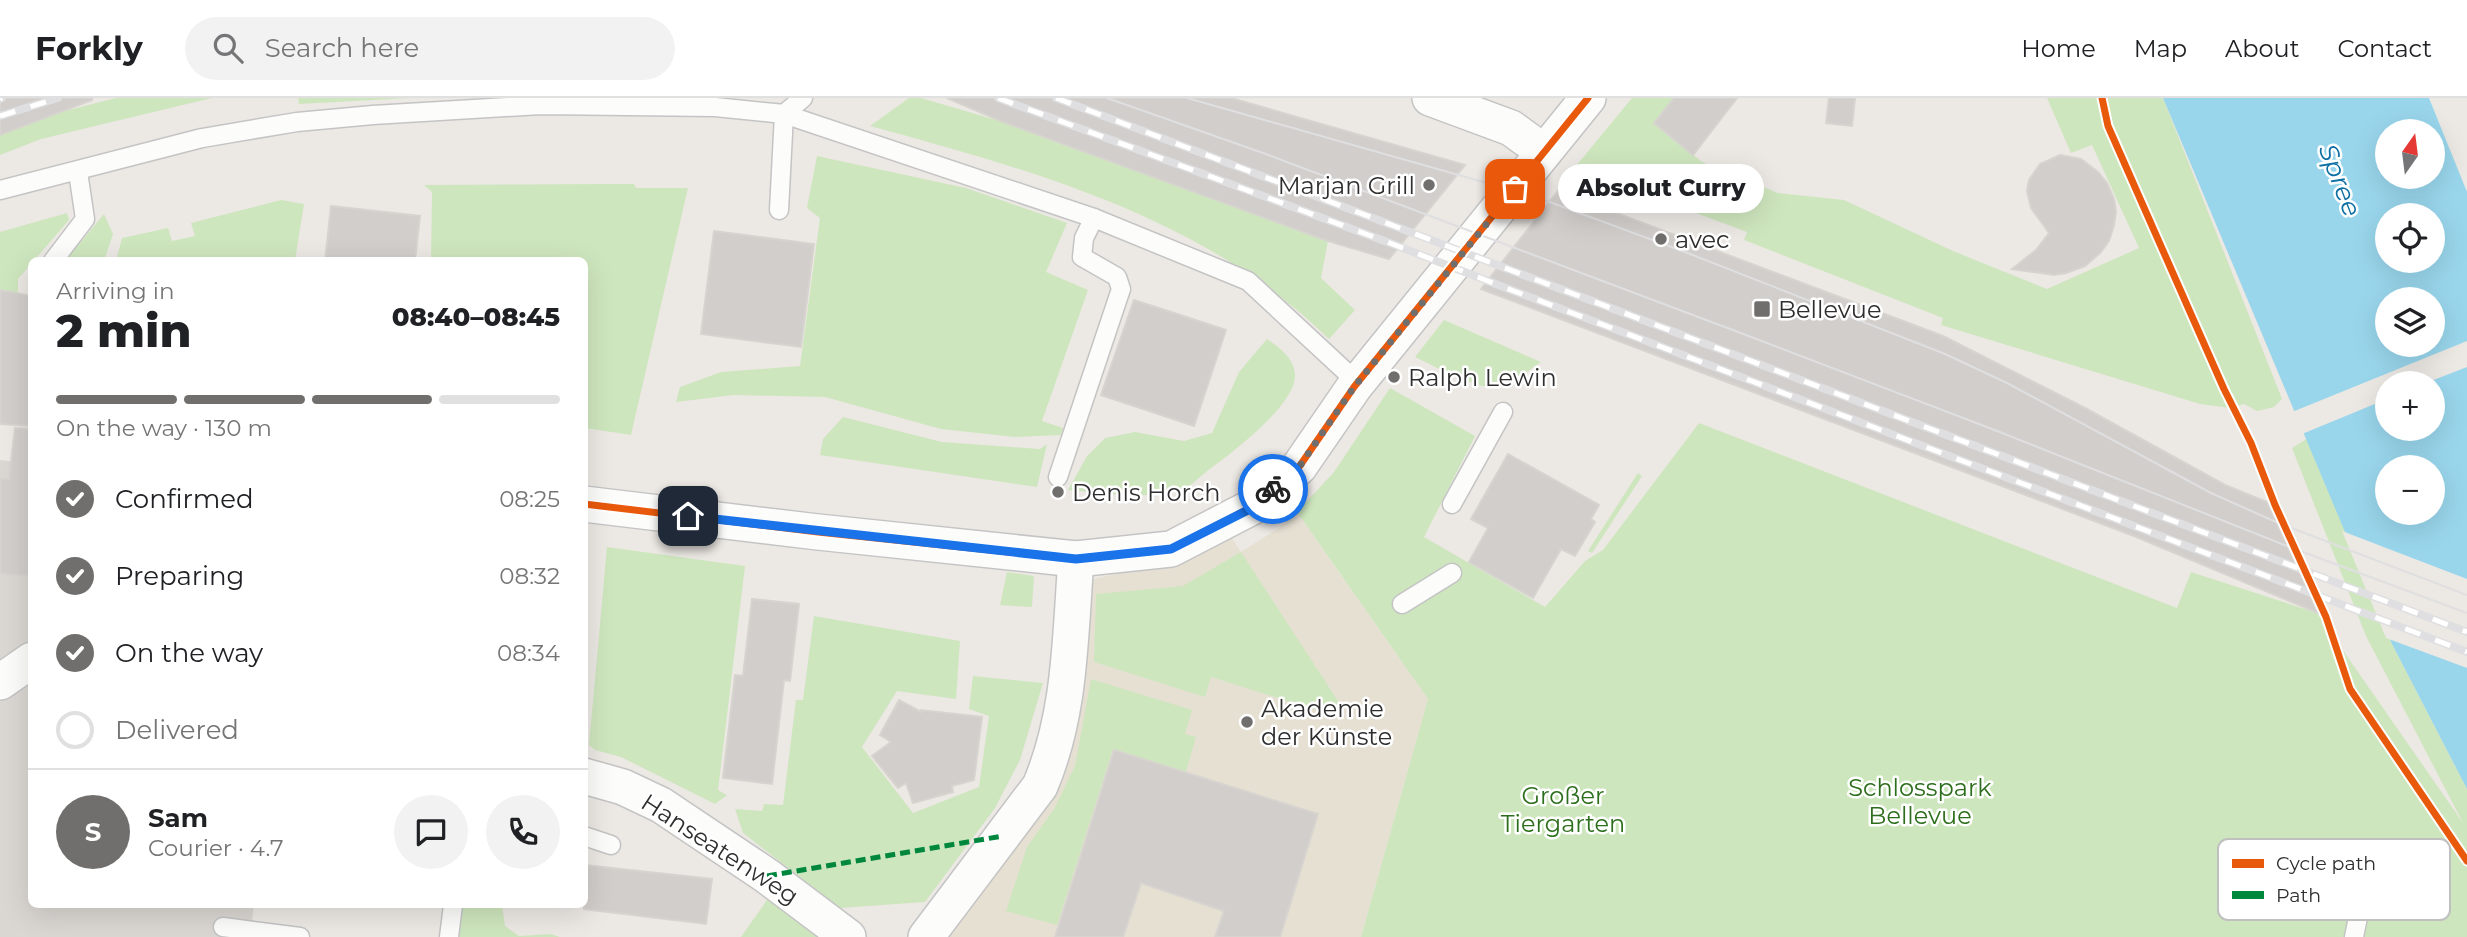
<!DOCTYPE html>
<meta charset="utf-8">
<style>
:root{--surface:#fff;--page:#f2f2f2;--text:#202124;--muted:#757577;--line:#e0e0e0;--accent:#706f6e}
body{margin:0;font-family:Montserrat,sans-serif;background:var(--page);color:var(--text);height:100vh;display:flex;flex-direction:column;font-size:26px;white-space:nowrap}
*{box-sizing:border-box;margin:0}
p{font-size:23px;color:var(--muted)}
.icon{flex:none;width:38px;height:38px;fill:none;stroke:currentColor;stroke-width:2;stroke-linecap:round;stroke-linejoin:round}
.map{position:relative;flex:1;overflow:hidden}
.panel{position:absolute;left:28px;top:159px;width:560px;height:651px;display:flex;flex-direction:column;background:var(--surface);border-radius:10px;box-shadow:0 7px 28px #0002}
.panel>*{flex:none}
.needle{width:46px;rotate:14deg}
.fabs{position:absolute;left:2375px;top:21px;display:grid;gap:14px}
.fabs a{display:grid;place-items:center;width:70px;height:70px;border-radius:50%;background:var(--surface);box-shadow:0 7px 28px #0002;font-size:35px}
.pin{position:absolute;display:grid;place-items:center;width:60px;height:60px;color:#fff;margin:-30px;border-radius:14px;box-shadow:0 4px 10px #0006}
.courier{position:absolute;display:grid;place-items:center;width:70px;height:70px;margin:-35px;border:5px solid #1a73e8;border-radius:50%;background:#fff;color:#222;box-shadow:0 2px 9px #0007}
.bubble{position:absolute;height:49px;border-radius:24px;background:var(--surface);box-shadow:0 7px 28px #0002;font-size:23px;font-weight:800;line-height:49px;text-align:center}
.overview em{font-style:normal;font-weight:800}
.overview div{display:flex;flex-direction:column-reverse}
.overview{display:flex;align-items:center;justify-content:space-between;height:119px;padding:0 28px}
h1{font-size:46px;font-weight:800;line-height:52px}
.bar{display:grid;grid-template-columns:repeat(4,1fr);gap:10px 7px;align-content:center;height:84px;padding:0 28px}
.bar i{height:9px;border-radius:5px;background:var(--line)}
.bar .selected{background:var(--accent)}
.bar p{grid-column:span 4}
.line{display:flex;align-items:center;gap:18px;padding:0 28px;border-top:2px solid var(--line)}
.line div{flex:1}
.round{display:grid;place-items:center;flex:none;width:74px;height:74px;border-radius:37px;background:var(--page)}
ol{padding:0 28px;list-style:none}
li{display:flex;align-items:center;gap:21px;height:77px}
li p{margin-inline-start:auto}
li .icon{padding:7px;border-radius:50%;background:var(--accent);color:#fff;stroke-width:4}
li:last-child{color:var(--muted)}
li i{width:38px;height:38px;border:4px solid var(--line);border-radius:50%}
header{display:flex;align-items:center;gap:42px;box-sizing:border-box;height:98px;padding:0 35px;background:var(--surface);border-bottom:2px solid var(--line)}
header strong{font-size:33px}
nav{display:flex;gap:38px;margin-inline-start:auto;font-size:24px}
.search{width:490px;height:63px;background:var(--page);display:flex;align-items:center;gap:18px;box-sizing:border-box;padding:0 24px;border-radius:38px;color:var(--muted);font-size:26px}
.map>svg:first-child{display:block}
.education{fill:#e6e0d3}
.green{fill:#cee6be}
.plaza{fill:#dad6d2}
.water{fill:#99d6ec;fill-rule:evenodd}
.pier{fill:#ece8e4}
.building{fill:#d1cecb;stroke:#d7d4d0;stroke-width:2}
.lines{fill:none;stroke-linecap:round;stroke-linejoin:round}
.lane-casing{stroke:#c5c4c5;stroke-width:21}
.street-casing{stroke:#c5c4c5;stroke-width:38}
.lane{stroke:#fcfcfb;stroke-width:18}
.street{stroke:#fcfcfb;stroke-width:35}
.tram{stroke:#dfdfe1;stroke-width:2}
.rail-casing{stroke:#dfdfe1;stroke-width:8}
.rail{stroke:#fff;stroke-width:5;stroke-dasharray:16;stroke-linecap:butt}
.quiet{stroke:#00873e;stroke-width:5;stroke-dasharray:10 5;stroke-linecap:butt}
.cycleway-casing{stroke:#fff;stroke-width:11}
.cycleway{stroke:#e8590c;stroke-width:7}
.done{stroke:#706f6e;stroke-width:7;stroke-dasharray:0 12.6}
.route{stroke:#1a73e8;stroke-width:9}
.poi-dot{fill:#706f6e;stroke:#fff;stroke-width:2.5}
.labels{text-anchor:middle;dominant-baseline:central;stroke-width:5;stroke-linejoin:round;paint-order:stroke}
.poi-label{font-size:24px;fill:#2e2e2e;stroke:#fff;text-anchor:start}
.park-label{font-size:24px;fill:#2c6e1b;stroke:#fff}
.street-label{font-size:24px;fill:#2e2e2e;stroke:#fff}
.water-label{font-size:26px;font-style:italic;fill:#0d6fa3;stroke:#fff}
.key{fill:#fff;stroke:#c0c0c0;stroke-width:2}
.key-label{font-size:19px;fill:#2e2e2e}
</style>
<header>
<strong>Forkly</strong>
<div class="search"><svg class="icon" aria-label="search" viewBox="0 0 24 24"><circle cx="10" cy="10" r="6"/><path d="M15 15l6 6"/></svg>Search here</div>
<nav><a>Home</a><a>Map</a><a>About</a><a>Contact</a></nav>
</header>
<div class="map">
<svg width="2467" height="839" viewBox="0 0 2467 839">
<rect width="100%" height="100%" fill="#ece8e4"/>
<path class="education" d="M1296 413 1428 601 1361 839H942L1043 707 1089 482 1186 460 1231 439 1241 454 1282 428Z"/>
<g class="green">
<path d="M116 0H212L41 41 0 57V37L61 14Z"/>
<path d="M298 0H411L299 6Z"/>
<path d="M909 0H921L1003 24 1328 143 1321 180 1355 212 1329 241C1206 120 1032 72 870 28Z"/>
<path d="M1632 0H1674L1655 25 1702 64 1778 95 1844 102 1953 153 2047 191 2139 150 2092 47 2071 55 2047 0H2163L2282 301 2274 309 2257 313 2244 306 2230 310 2200 306 1941 227 1943 220 1744 142 1747 134 1618 86 1576 68Z"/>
<path d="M817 58 966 90 1067 125 1046 174 1088 192 1042 323 1063 330 1061 337 1015 339 941 331 825 299 734 297 676 304 680 289 721 274 800 268 820 120 807 110Z"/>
<path d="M613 86H634L636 90H688L631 337 585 330 584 163H431L432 94 424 87Z"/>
<path d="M281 102 304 106 295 163H116L122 140 168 130 172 143 195 138 191 125Z"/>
<path d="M67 115 69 122 18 181V196L0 192V134Z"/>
<path d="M104 116 113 136 104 163H65Z"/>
<path d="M1444 222 1541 264C1530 271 1516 284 1503 289 1483 295 1434 268 1415 259Z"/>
<path d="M1267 241C1280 250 1295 261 1295 278 1295 308 1229 357 1206 374 1198 380 1190 390 1180 392 1144 402 1105 395 1068 392L1087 358 1105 340 1135 334 1184 343 1212 335 1239 274Z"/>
<path d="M1390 290 1475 338 1424 439 1545 509 1585 463 1603 452 1699 325 2177 510 2191 474 2317 515 2463 725 2366 538 2292 350 2308 340 2392 546 2467 691V839H1361L1428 601 1297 414 1334 374Z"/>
<path d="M843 319 942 344 1040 351 1047 346 1037 389 820 357 823 341Z"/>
<path d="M1638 375 1642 378 1592 455 1588 453Z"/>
<path d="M607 449 745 468 718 692 727 697 715 706 621 659 595 652 589 647Z"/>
<path d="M1241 454 1338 603 1335 618 1211 579 1205 599 1094 564 1096 496 1183 488Z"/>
<path d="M1007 474 1034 478 1032 509 1000 507Z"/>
<path d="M814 518 960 543 956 601 897 593 862 649 913 715 979 689 989 618 969 611 973 578 1043 585 1020 662 995 710 925 804 840 810 743 735 735 711 762 713 764 706 783 707 796 602H803Z"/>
<path d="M1091 581 1192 612 1185 636 1196 639 1186 674 1113 651 1057 827 1006 813 1027 749 1054 711 1075 668Z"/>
<path d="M769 799 821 839H741Z"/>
<path d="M446 807H502L505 828 519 838 551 836 560 839H441Z"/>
</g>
<path class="plaza" d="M0 362 31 366 32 807H254L250 839H0Z"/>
<path class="water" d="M2163 0H2429L2467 94V691L2392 546ZM2387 33H2432V79H2387ZM2387 117H2432V163H2387ZM2387 201H2432V247H2387ZM2387 285H2432V331H2387ZM2387 369H2432V415H2387Z"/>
<g class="pier">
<path d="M2467 243V269L2426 285H2387V301L2302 336 2292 314Z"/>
<path d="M2342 433 2467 481V570L2386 540Z"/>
</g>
<g class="building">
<path d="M0 0H92V2L0 37Z"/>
<path d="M947 0H1231L1465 67 1389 161 1328 143 1003 24Z"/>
<path d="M1674 0H1737L1693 57 1654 25Z"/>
<path d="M1829 0H1855L1852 28 1826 25Z"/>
<path d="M2060 57 2081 61 2098 74 2107 85 2114 101 2116 114 2114 127 2109 143 2100 155 2085 168 2066 175 2054 177 2012 171 2036 152 2049 135 2031 110 2027 93 2029 82 2040 66Z"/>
<path d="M1558 93 1943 238 2085 310 2225 387 2267 404 2318 515 2134 438 1481 191Z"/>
<path d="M331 108 420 118 415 163H325Z"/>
<path d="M714 133 814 146 801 249 701 236Z"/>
<path d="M0 192 32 198V328L0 326Z"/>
<path d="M1134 202 1226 232 1194 328 1101 297Z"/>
<path d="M15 330 32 331V479L0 475V380L9 381Z"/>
<path d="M1508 356 1599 407 1591 421 1595 424 1575 458 1561 451 1533 500 1469 464 1488 430 1471 421Z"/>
<path d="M752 501 799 506 790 583 784 582 772 686 723 680 735 577 743 578Z"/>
<path d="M899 602 921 614V612L982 619 974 682 952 688 953 694 913 705 906 685 898 690 872 658 891 644 880 637Z"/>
<path d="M1114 652 1318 716 1280 839H1215L1224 813 1141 785 1123 839H1055Z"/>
<path d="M584 767 712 781 706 826 584 811Z"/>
</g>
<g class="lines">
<defs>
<g id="lane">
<path d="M0 92 202 40 297 24 373 17 541 7 715 9 784 16 1094 120 1248 183 1358 285"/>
<path d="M779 112 784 16 803 0"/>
<path d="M53 163 85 121 78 74"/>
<path d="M1058 379 1121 191 1117 179 1082 159 1084 140 1094 120"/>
<path d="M1452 406 1503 314"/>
<path d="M1402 506 1452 475"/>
<path d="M584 738 611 747"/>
<path d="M223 829 300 839"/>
<path d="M449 839 453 807"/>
<path d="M2354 839 2359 814"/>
</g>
<g id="street">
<path d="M1430 0 1511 30 1544 54"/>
<path d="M584 406 818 434 1076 461 1171 451 1252 409 1299 369 1354 289 1588 0"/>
<path d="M0 584 32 562"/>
<path d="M584 678 623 689 661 707 767 778 848 839"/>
<path d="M926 839 1040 688C1071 615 1070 539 1076 461"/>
</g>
</defs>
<use href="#lane" class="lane-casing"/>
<use href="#street" class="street-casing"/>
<use href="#lane" class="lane"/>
<use href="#street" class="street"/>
<g class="tram">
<path d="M1107 0 1263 55 1738 234 1992 331 2287 448 2467 515"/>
<path d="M1187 0 1536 99 1685 154 1945 256 2007 285 2211 395 2276 424 2467 497"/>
</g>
<defs>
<g id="rail">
<path d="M998 0 1390 145 1506 190 2467 554"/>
<path d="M1056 0 2467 534"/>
<path d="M0 1 2 0"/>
<path d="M0 18 58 0"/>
</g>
</defs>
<use href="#rail" class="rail-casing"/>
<use href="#rail" class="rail"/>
<path class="quiet" d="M767 778 1003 738"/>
<defs>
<g id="cycleway">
<path d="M2102 0 2108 28 2224 291 2251 345 2275 407 2326 519 2350 591 2467 763"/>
<path d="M584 406 818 434 1076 461 1171 451 1252 409 1299 369 1354 289 1588 0"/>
</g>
</defs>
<use href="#cycleway" class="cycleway-casing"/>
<use href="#cycleway" class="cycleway"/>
</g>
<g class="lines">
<path class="done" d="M1273 391 1299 369 1354 289 1515 91"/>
<path class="route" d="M688 418 1076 461 1171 451 1252 410 1273 391"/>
</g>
<g class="poi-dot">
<circle cx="1429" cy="87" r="7"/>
<circle cx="1661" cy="141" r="7"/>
<rect x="1753" y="202" width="18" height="18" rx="3.5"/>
<circle cx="1394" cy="279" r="7"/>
<circle cx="1058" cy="394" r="7"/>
<circle cx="1247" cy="624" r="7"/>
</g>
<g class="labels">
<g class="poi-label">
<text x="1415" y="87" text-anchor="end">Marjan Grill</text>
<text x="1675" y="141">avec</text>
<text x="1778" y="211">Bellevue</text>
<text x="1408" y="279">Ralph Lewin</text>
<text x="1072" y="394">Denis Horch</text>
<text x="1261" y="610">Akademie<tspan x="1261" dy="28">der Künste</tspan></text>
</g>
<g class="park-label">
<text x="1920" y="689">Schlosspark<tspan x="1920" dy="28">Bellevue</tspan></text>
<text x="1563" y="697">Großer<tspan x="1563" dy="28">Tiergarten</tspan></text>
</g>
<g class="street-label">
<text transform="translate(720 751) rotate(33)">Hanseatenweg</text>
</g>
<g class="water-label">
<text transform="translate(2340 82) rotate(69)">Spree</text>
</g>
</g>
<rect x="2218" y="741" width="232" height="81" rx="10" class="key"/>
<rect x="2232" y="761" width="32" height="9" fill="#e8590c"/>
<rect x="2232" y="793" width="32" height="8" fill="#00873e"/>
<g class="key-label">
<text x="2276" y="772">Cycle path</text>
<text x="2276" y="804">Path</text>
</g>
</svg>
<div class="fabs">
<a><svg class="needle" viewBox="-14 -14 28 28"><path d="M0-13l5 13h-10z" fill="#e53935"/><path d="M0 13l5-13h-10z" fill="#757577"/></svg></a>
<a><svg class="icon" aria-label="locate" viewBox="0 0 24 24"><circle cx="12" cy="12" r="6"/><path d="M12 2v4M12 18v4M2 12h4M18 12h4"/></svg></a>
<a><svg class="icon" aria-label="layers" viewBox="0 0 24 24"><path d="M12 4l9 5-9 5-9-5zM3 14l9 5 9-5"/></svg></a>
<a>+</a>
<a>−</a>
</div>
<div class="pin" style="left:1515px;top:91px;background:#ea580c"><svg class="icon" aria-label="bag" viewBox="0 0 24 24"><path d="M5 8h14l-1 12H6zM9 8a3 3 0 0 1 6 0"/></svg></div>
<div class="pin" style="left:688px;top:418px;background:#1f2937"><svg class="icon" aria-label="home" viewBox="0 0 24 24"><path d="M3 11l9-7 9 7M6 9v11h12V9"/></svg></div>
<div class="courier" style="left:1273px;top:391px"><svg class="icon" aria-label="bike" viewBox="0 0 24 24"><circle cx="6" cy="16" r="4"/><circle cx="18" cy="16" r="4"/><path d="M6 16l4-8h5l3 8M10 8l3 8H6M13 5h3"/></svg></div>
<div class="bubble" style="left:1558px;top:66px;width:206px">Absolut Curry</div>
<section class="panel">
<div class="overview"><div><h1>2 min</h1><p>Arriving in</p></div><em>08:40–08:45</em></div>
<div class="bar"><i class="selected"></i><i class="selected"></i><i class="selected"></i><i></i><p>On the way · 130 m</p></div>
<ol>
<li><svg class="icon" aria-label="check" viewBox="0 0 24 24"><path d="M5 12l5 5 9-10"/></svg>Confirmed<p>08:25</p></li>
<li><svg class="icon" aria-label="check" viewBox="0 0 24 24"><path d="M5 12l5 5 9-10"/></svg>Preparing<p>08:32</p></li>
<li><svg class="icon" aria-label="check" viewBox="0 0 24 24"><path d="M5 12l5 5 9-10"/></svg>On the way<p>08:34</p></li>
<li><i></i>Delivered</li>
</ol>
<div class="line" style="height:126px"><b class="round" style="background:var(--accent);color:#fff">S</b><div><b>Sam</b><p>Courier · 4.7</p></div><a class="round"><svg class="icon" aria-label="chat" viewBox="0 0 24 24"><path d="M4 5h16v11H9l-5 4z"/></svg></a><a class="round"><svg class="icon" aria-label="phone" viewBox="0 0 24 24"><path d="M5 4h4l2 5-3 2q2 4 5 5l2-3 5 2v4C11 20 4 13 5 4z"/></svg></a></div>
</section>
</div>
